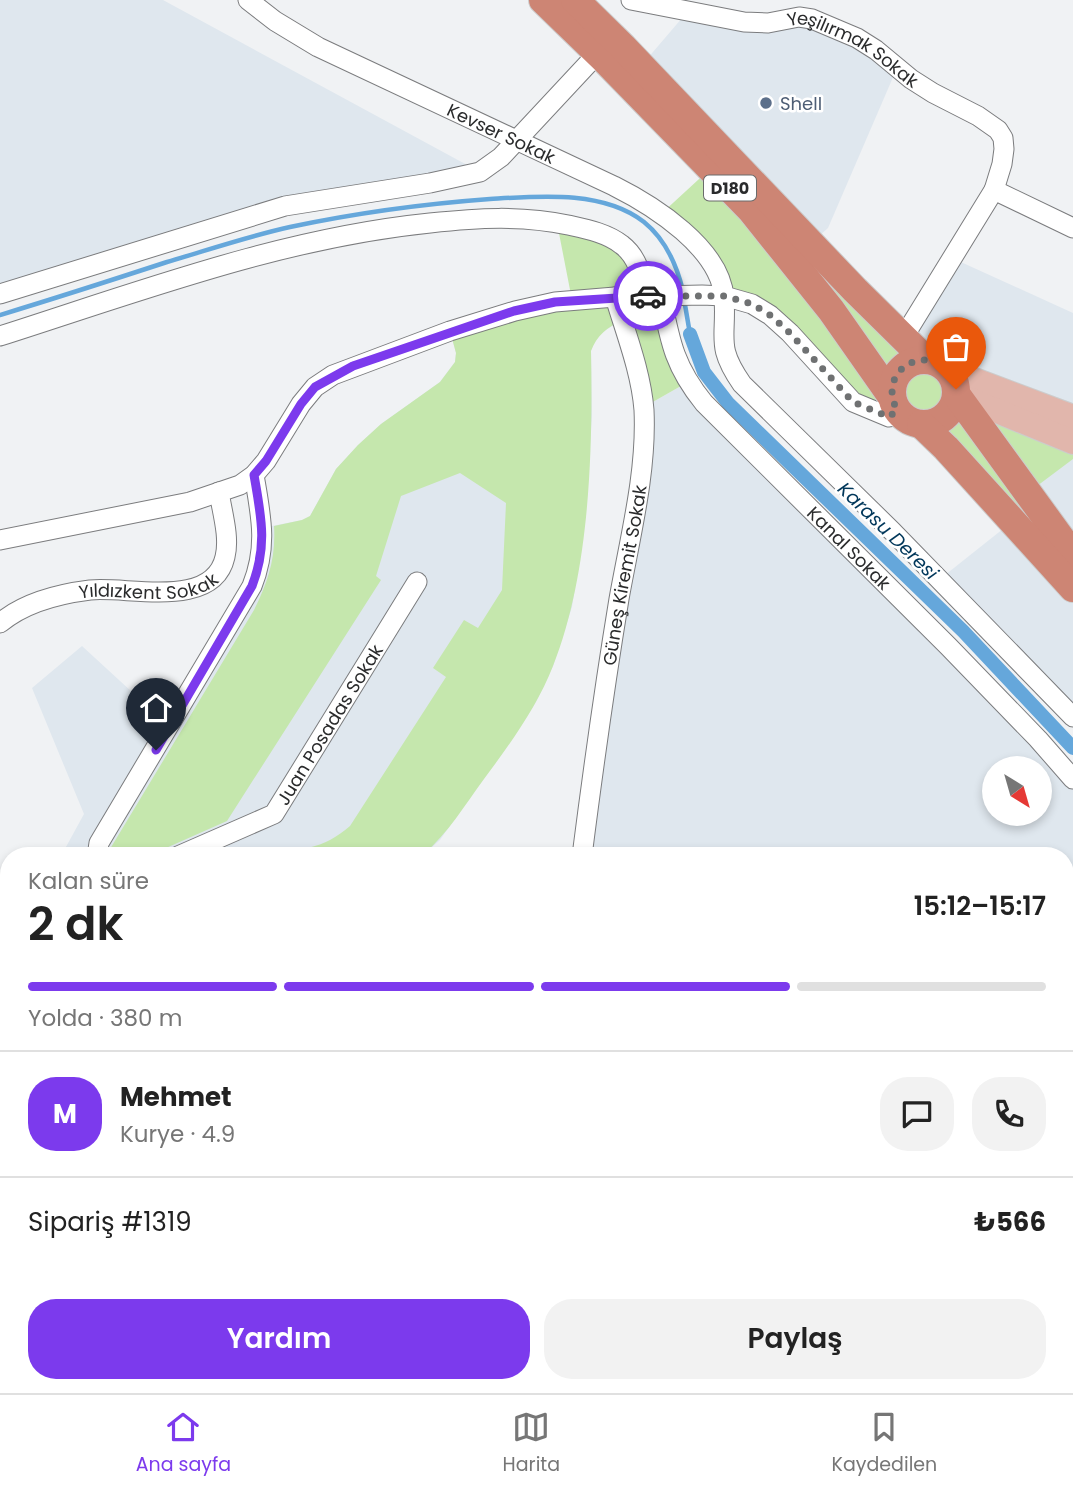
<!DOCTYPE html>
<html lang="tr">
<meta charset="utf-8">
<style>
:root{--surface:#fff;--page:#f2f2f2;--text:#222;--muted:#767676;--line:#e0e0e0;--accent:#7c3aed}
body{margin:0;font-family:Poppins,sans-serif;background:var(--page);color:var(--text);height:100vh;display:flex;flex-direction:column;font-size:26px;white-space:nowrap}
*{box-sizing:border-box;margin:0}
p{font-size:23px;color:var(--muted)}
.icon{flex:none;width:38px;height:38px;fill:none;stroke:currentColor;stroke-width:2;stroke-linecap:round;stroke-linejoin:round}
.map{position:relative;flex:1;overflow:hidden}
.panel{position:absolute;left:0px;top:847px;width:1074px;height:546px;display:flex;flex-direction:column;background:var(--surface);border-radius:28px 28px 0 0;box-shadow:0 4px 10px #0003}
.panel>*{flex:none}
.needle{width:46px;rotate:143deg}
.buttons{position:absolute;left:982px;top:756px;display:grid;gap:14px}
.buttons a{display:grid;place-items:center;width:70px;height:70px;border-radius:50%;background:var(--surface);box-shadow:0 4px 10px #0003;font-size:35px}
.pin{position:absolute;display:grid;place-items:center;width:60px;height:60px;color:#fff;margin:-72px -30px;border-radius:50% 50% 50% 0;rotate:-45deg;box-shadow:0 0 7px #0007}
.pin .icon{rotate:45deg}
.courier{position:absolute;display:grid;place-items:center;width:70px;height:70px;margin:-35px;border:5px solid #7c3aed;border-radius:50%;background:#fff;color:#222;box-shadow:0 2px 9px #0007}
.head em{font-style:normal;font-weight:600}
.head div{display:flex;flex-direction:column-reverse}
.head{display:flex;align-items:center;justify-content:space-between;height:119px;padding:0 28px}
h1{font-size:46px;font-weight:600;line-height:52px}
.bar{display:grid;grid-template-columns:repeat(4,1fr);gap:10px 7px;align-content:center;height:84px;padding:0 28px}
.bar i{height:9px;border-radius:5px;background:var(--line)}
.bar .selected{background:var(--accent)}
.bar p{grid-column:span 4}
.line{display:flex;align-items:center;gap:18px;padding:0 28px;border-top:2px solid var(--line)}
.line div{flex:1}
.round{display:grid;place-items:center;flex:none;width:74px;height:74px;border-radius:28px;background:var(--page)}
.primary-button{display:flex;gap:14px;margin-top:auto;padding:14px 28px}
.primary-button a{flex:1;height:80px;border-radius:28px;background:var(--accent);color:#fff;font-size:28px;font-weight:600;line-height:80px;text-align:center}
.primary-button a+a{background:var(--page);color:var(--text)}
.tab-bar{display:flex;justify-content:space-around;align-items:center;height:98px;border-top:2px solid var(--line);background:var(--surface);font-size:19px;color:var(--muted)}
.tab-bar a{display:grid;justify-items:center;gap:4px}
.tab-bar .selected{color:var(--accent)}
.map>svg:first-child{display:block}
.built{fill:#dfe7ee;fill-rule:evenodd}
.green{fill:#c5e7ad}
.lines{fill:none;stroke-linecap:round;stroke-linejoin:round}
.stream{stroke:#65a7db;stroke-width:4.5}
.canal{stroke:#65a7db;stroke-width:14}
.minor-casing{stroke:#7b7c7e;stroke-width:21}
.major-casing{stroke:#ccc;stroke-width:26}
.highway-casing{stroke:#ccc;stroke-width:30}
.minor{stroke:#fff;stroke-width:19}
.major{stroke:#e1b6ac;stroke-width:24}
.highway{stroke:#cd8574;stroke-width:28}
.done{stroke:#6f7172;stroke-width:7;stroke-dasharray:0 12.6}
.route{stroke:#7c3aed;stroke-width:9}
.service-dot{fill:#5c6f8a;stroke:#fff;stroke-width:2.5}
.labels{text-anchor:middle;dominant-baseline:central;stroke-width:5;stroke-linejoin:round;paint-order:stroke}
.shield{fill:#fff;stroke:#6a6b6b;stroke-width:2}
.shield-label{font-size:16px;font-weight:bold;fill:#2a2b2c}
.street-label{font-size:18px;fill:#2a2b2c;stroke:#fff}
.service-label{font-size:18px;fill:#4e5e75;stroke:#fff;text-anchor:start}
.water-label{font-size:19px;font-style:italic;fill:#01375a;stroke:#fff}
</style>
<div class="map">
<svg width="1073" height="1393" viewBox="0 0 1073 1393">
<rect width="100%" height="100%" fill="#f0f2f4"/>
<g class="built">
<path d="M0 0H163L480 172 285 206 0 294Z"/>
<path d="M688 11 799 17 897 68 828 228 810 244 641 66Z"/>
<path d="M952 258 1073 313V555L903 338Z"/>
<path d="M622 320 601 333 595 340 591 350 592 416 584 529 572 607 553 666 536 702 440 840 422 856H61L84 814 32 688 82 646 169 726 243 605 262 528 302 520 310 516 336 469 358 445 381 424 440 382 455 362 456 353 450 331Z"/>
<path d="M688 382 1073 779V1099L1066 1100V856H582L644 407ZM994 768H1040V814H994Z"/>
<path d="M1013 521 1073 567V717L940 579Z"/>
<path d="M9 1038V1109L0 1105V1057Z"/>
</g>
<g class="green">
<path d="M711 168 804 237 926 359 1073 442V459L1029 492 1073 567 914 423 902 415 853 402 752 304 720 280 661 214Z"/>
<path d="M557 223 584 229 640 271 661 296 688 382 644 407 622 320C607 328 597 335 591 351 593 450 590 573 553 666 537 707 510 744 484 779 465 805 448 833 424 854L425 856H231L236 848H308C325 844 337 837 350 826L446 677 433 668 464 620 478 628 502 590 506 503 460 473 401 496 376 576 381 580 227 821 148 856H109L110 849 254 610C268 582 276 558 274 526L302 520 310 516 336 469 358 445 381 424 440 382 455 362 456 353 450 331 572 300Z"/>
<path d="M9 941V1038L0 1057V951Z"/>
<path d="M0 1105 9 1109V1384H215L216 1393H0Z"/>
</g>
<g class="lines">
<g class="stream">
<path d="M684 299 690 334"/>
<path d="M0 315C56 298 112 280 167 262 208 250 249 236 290 227 356 213 422 204 490 199 539 196 603 190 644 222 665 239 677 266 683 291"/>
</g>
<path class="canal" d="M690 334 704 372 728 403 963 631 1073 748"/>
<defs>
<g id="minor">
<path id="s1" d="M248 0 275 21 318 47 614 186C654 206 720 248 724 297 727 339 715 345 742 384L893 532 1073 717"/>
<path id="s2" d="M631 0 744 22 768 23 799 17 812 19 857 38 876 50 911 79 933 93 978 116 998 130 1003 138 1004 149 1002 164 994 190"/>
<path d="M0 294 285 206 430 183 480 172 501 157 598 53"/>
<path id="s3" d="M661 296C670 341 674 366 704 403L948 646 1038 739 1073 779"/>
<path d="M0 336C141 291 282 238 430 223 477 218 521 215 568 225 586 229 607 233 622 245 638 257 642 278 647 296"/>
<path d="M903 338 994 190 1073 228"/>
<path d="M0 540 190 502 240 485 254 475 266 461 301 404 315 387 333 375 450 331 515 311 555 302 615 297 702 295 724 296 752 304 770 315 790 333 853 402 889 417 897 410"/>
<path id="s4" d="M0 623C25 602 58 594 90 590 129 586 213 610 225 557 230 537 222 512 219 492"/>
<path d="M97 856 99 843 252 586C268 546 261 516 254 475"/>
<path id="s5" d="M178 856 274 814 417 582"/>
<path id="s6" d="M582 856C593 770 605 684 619 599 630 537 647 472 644 410 641 372 626 334 615 297"/>
<path d="M0 951 9 941"/>
<path d="M378 1393 380 1384"/>
</g>
<g id="major">
<path d="M948 370 1073 417"/>
<path d="M956 394 1073 442"/>
</g>
<g id="highway">
<path d="M543 0 607 62 751 210 831 310 892 397"/>
<path d="M575 0 623 47 855 290 926 360"/>
<circle cx="924" cy="392" r="32"/>
<path d="M956 394 1073 555"/>
<path d="M921 424 946 448 1073 588"/>
</g>
</defs>
<use href="#minor" class="minor-casing"/>
<use href="#major" class="major-casing"/>
<use href="#highway" class="highway-casing"/>
<use href="#minor" class="minor"/>
<use href="#major" class="major"/>
<use href="#highway" class="highway"/>
</g>
<g class="lines">
<path class="done" d="M648 296H724L752 304 770 315 790 333 853 402 889 417 897 410C873 363 944 336 956 389"/>
<path class="route" d="M156 750 252 586C268 545 261 516 254 475L266 461 301 404 315 387 353 366 514 311 555 302 648 296"/>
</g>
<circle class="service-dot" cx="766" cy="103" r="7"/>
<g class="labels">
<rect class="shield" x="704" y="175.5" width="52" height="25" rx="5"/>
<g class="shield-label">
<text x="730" y="188">D180</text>
</g>
<g class="street-label">
<text stroke="none"><textPath href="#s2" startOffset="233">Yeşilırmak Sokak</textPath></text>
<text stroke="none"><textPath href="#s1" startOffset="287">Kevser Sokak</textPath></text>
<text stroke="none"><textPath href="#s3" startOffset="322">Kanal Sokak</textPath></text>
<text stroke="none"><textPath href="#s6" startOffset="284">Güneş Kiremit Sokak</textPath></text>
<text stroke="none"><textPath href="#s4" startOffset="156">Yıldızkent Sokak</textPath></text>
<text stroke="none"><textPath href="#s5" startOffset="210">Juan Posadas Sokak</textPath></text>
</g>
<g class="service-label">
<text x="780" y="103">Shell</text>
</g>
<g class="water-label">
<text transform="translate(888 531) rotate(44)">Karasu Deresi</text>
</g>
</g>
</svg>
<div class="buttons">
<a><svg class="needle" viewBox="-14 -14 28 28"><path d="M0-13l5 13h-10z" fill="#e53935"/><path d="M0 13l5-13h-10z" fill="#767676"/></svg></a>
</div>
<div class="pin" style="left:956px;top:389px;background:#ea580c"><svg class="icon" aria-label="bag" viewBox="0 0 24 24"><path d="M5 8h14l-1 12H6zM9 8a3 3 0 0 1 6 0"/></svg></div>
<div class="pin" style="left:156px;top:750px;background:#1f2937"><svg class="icon" aria-label="home" viewBox="0 0 24 24"><path d="M3 11l9-7 9 7M6 9v11h12V9"/></svg></div>
<div class="courier" style="left:648px;top:296px"><svg class="icon" aria-label="car" viewBox="0 0 24 24"><path d="M5 17H2v-5l4-1 3-4h7l3 4 3 1v5h-3M9 17h6M6 11h13"/><circle cx="7" cy="17" r="2"/><circle cx="17" cy="17" r="2"/></svg></div>
<section class="panel">
<div class="head"><div><h1>2 dk</h1><p>Kalan süre</p></div><em>15:12–15:17</em></div>
<div class="bar"><i class="selected"></i><i class="selected"></i><i class="selected"></i><i></i><p>Yolda · 380 m</p></div>
<div class="line" style="height:126px"><b class="round" style="background:var(--accent);color:#fff">M</b><div><b>Mehmet</b><p>Kurye · 4.9</p></div><a class="round"><svg class="icon" aria-label="chat" viewBox="0 0 24 24"><path d="M4 5h16v11H9l-5 4z"/></svg></a><a class="round"><svg class="icon" aria-label="phone" viewBox="0 0 24 24"><path d="M5 4h4l2 5-3 2q2 4 5 5l2-3 5 2v4C11 20 4 13 5 4z"/></svg></a></div>
<div class="line" style="height:91px"><div>Sipariş #1319</div><b>₺566</b></div>
<div class="primary-button"><a>Yardım</a><a>Paylaş</a></div>
</section>
</div>
<nav class="tab-bar">
<a class="selected"><svg class="icon" aria-label="home" viewBox="0 0 24 24"><path d="M3 11l9-7 9 7M6 9v11h12V9"/></svg>Ana sayfa</a>
<a><svg class="icon" aria-label="map" viewBox="0 0 24 24"><path d="M3 6l6-2 6 2 6-2v14l-6 2-6-2-6 2zM9 4v14M15 6v14"/></svg>Harita</a>
<a><svg class="icon" aria-label="saved" viewBox="0 0 24 24"><path d="M7 4h10v16l-5-4-5 4z"/></svg>Kaydedilen</a>
</nav>
